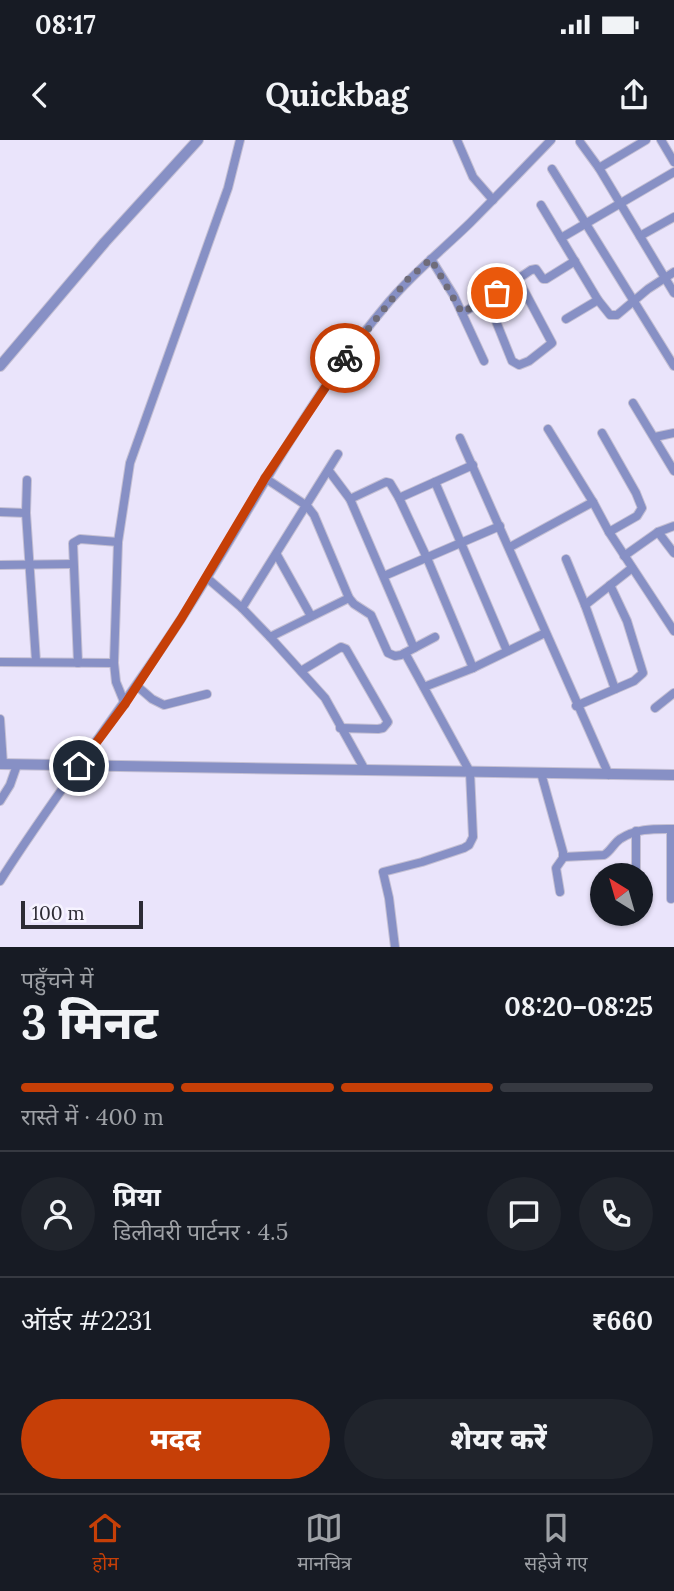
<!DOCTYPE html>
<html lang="hi">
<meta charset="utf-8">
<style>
:root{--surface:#171b24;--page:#20242c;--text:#f1f3f6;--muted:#9ea1a6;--line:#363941;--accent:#c63f07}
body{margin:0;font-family:Lora,"Noto Sans Devanagari",serif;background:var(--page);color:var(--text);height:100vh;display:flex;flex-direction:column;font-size:26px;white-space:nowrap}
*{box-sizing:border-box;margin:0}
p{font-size:23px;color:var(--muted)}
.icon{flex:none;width:38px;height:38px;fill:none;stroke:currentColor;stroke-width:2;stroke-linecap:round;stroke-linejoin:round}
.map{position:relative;height:807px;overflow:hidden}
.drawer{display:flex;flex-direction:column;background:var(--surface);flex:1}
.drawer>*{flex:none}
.needle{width:46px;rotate:323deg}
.buttons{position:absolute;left:590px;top:723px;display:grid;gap:14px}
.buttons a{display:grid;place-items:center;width:63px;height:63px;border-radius:50%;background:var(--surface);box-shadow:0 2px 5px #0004;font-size:35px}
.scale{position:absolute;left:21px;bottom:18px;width:122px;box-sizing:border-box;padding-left:7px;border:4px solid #2d2b35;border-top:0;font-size:19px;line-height:24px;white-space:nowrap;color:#2d2b35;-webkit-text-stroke:5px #f6f3ff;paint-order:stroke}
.pin{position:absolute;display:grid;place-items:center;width:60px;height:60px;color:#fff;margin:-30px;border:4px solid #fff;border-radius:50%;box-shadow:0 2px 7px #0007}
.courier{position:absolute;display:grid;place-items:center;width:70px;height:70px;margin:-35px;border:5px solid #c63f07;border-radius:50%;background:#fff;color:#222;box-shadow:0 2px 9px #0007}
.head em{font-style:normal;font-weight:800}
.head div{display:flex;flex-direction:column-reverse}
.head{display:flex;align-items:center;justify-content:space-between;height:119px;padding:0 21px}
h1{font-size:46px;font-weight:800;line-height:52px}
.bar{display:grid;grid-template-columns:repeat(4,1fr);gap:10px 7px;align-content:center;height:84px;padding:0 21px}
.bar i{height:9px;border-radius:5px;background:var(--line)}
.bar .selected{background:var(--accent)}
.bar p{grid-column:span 4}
.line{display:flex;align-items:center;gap:18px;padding:0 21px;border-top:2px solid var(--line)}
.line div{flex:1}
.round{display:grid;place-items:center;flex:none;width:74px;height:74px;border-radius:37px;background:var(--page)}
.button{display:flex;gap:14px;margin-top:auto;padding:14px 21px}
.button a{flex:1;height:80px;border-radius:42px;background:var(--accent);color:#fff;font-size:28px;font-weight:800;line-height:80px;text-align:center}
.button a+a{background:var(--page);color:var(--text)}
.status{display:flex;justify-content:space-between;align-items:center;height:49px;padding:0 35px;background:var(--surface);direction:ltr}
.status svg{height:19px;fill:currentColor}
header{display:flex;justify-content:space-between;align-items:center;height:91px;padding:0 21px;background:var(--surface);font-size:32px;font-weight:800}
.dock{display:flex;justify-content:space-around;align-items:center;height:98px;border-top:2px solid var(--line);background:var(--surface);font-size:19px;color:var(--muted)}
.dock a{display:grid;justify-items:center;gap:4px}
.dock .selected{color:var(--accent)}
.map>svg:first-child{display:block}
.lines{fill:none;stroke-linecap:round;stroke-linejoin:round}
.minor-casing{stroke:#c4bfd3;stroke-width:10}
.tertiary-casing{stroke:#c4bfd3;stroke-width:12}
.minor{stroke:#8790c5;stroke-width:8}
.tertiary{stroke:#8790c5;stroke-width:10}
.done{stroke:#6f6c7a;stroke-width:7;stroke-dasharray:0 12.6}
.route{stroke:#c63f07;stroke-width:9}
</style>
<div class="status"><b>08:17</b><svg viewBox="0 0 49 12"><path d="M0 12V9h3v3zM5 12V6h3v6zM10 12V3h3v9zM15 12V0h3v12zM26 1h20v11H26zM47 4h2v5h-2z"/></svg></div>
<header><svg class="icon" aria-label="back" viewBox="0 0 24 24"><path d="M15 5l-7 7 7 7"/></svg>Quickbag<svg class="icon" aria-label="share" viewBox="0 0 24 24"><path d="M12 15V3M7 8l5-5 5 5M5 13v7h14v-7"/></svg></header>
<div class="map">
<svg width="674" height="807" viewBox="0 0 674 807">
<rect width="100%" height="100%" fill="#eae4fb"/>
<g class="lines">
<defs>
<g id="minor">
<path d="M457 0 473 37 493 60"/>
<path d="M661 0 674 22"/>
<path d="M580 2 599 28 674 153"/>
<path d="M599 28 646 0"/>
<path d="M552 29 674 226"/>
<path d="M541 65 598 160"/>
<path d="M640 96 674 77"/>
<path d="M561 98 674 32"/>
<path d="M431 119 454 156 484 221"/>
<path d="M487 159 512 221 519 225 529 221 552 203 518 139"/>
<path d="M462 173 497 153 531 130 536 129 543 139H546L575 121"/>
<path d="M566 179 598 160 610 175H617L648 149 674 132"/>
<path d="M633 263 674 331"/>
<path d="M548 289 593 362 609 392 674 491"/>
<path d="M602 293 636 353 642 368 637 376 609 392"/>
<path d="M655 297 674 293"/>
<path d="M460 298 609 635"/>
<path d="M329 331 350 359 414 508"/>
<path d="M265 338 307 366 314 375 349 458 354 464 371 475 388 513 395 516 401 515 435 497"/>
<path d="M27 340 26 373 36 521"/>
<path d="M435 342 507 511"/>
<path d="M399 358 427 418 473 528"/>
<path d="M350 359 386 342 390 343 399 358 473 325"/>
<path d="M0 372 26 373"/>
<path d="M658 392 674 413"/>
<path d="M510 407 593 362"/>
<path d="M277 415 311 476"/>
<path d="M624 416 658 392 674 386"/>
<path d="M566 419 585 465 615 549"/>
<path d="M0 425 73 424"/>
<path d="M384 436 500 386"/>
<path d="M207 438 242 468 270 497 349 458"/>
<path d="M585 465 632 428"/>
<path d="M242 468 338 314"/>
<path d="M270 497 325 558 365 630"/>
<path d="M0 522 114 523"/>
<path d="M78 523 73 403 80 399 118 402"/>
<path d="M301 531 341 507 346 509 388 582 383 588 378 589 340 588"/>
<path d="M137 546 152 559 164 565 207 554"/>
<path d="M424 547 473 528 545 493"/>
<path d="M125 564 116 542 114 523 118 402 130 323 228 48 240 0"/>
<path d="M576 566 634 541 643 533 627 481 610 445"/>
<path d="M655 568 674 553"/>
<path d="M0 579 3 624"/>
<path d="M541 633 563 712V718L556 728 560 752"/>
<path d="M0 661 10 645 17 625"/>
<path d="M636 691V735"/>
<path d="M563 717 604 715C611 711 613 704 620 699 637 688 654 689 674 689"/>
<path d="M0 741C57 651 123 568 181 479 248 376 304 264 383 169 409 137 440 112 470 83 497 56 524 28 551 0"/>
<path d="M671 759V689"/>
<path d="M395 807 389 758 383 732 422 722 464 708 469 705 473 697 470 632 405 513"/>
</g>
<g id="tertiary">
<path d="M0 226 105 102 198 0"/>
<path d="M0 624 674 635"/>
</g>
</defs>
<use href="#minor" class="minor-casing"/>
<use href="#tertiary" class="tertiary-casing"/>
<use href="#minor" class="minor"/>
<use href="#tertiary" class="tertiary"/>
</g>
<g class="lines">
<path class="done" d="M345 218 408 139 431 119 462 173 497 153"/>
<path class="route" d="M79 626 125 564 181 479 265 338 345 218"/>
</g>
</svg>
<div class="buttons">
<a><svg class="needle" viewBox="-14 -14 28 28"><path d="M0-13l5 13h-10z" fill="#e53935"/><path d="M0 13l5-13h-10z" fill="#9ea1a6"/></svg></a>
</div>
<div class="scale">100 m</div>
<div class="pin" style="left:497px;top:153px;background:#ea580c"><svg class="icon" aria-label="bag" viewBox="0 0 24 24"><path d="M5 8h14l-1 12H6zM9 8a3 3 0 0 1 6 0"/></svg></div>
<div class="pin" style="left:79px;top:626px;background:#1f2937"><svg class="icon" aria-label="home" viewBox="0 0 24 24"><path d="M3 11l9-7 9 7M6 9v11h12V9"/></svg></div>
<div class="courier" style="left:345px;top:218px"><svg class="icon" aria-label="bike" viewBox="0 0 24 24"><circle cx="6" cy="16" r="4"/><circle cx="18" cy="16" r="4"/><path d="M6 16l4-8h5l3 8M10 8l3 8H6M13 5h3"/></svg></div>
</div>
<section class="drawer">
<div class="head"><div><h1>3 मिनट</h1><p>पहुँचने में</p></div><em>08:20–08:25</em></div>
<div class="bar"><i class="selected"></i><i class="selected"></i><i class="selected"></i><i></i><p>रास्ते में · 400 m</p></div>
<div class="line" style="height:126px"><a class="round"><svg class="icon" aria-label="person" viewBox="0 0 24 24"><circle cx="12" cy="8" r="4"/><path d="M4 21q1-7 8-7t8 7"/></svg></a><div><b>प्रिया</b><p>डिलीवरी पार्टनर · 4.5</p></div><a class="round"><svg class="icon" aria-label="chat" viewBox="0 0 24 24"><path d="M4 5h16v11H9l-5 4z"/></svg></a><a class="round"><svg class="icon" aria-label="phone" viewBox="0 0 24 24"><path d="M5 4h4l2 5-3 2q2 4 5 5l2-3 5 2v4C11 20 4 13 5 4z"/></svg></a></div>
<div class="line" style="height:91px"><div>ऑर्डर #2231</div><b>₹660</b></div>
<div class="button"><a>मदद</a><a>शेयर करें</a></div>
</section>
<nav class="dock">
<a class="selected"><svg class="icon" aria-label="home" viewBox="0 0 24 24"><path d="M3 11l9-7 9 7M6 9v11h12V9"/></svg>होम</a>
<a><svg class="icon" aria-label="map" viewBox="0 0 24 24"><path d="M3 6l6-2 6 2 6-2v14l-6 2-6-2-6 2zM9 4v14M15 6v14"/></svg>मानचित्र</a>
<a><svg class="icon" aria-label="saved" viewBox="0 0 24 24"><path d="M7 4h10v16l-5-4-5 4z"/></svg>सहेजे गए</a>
</nav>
